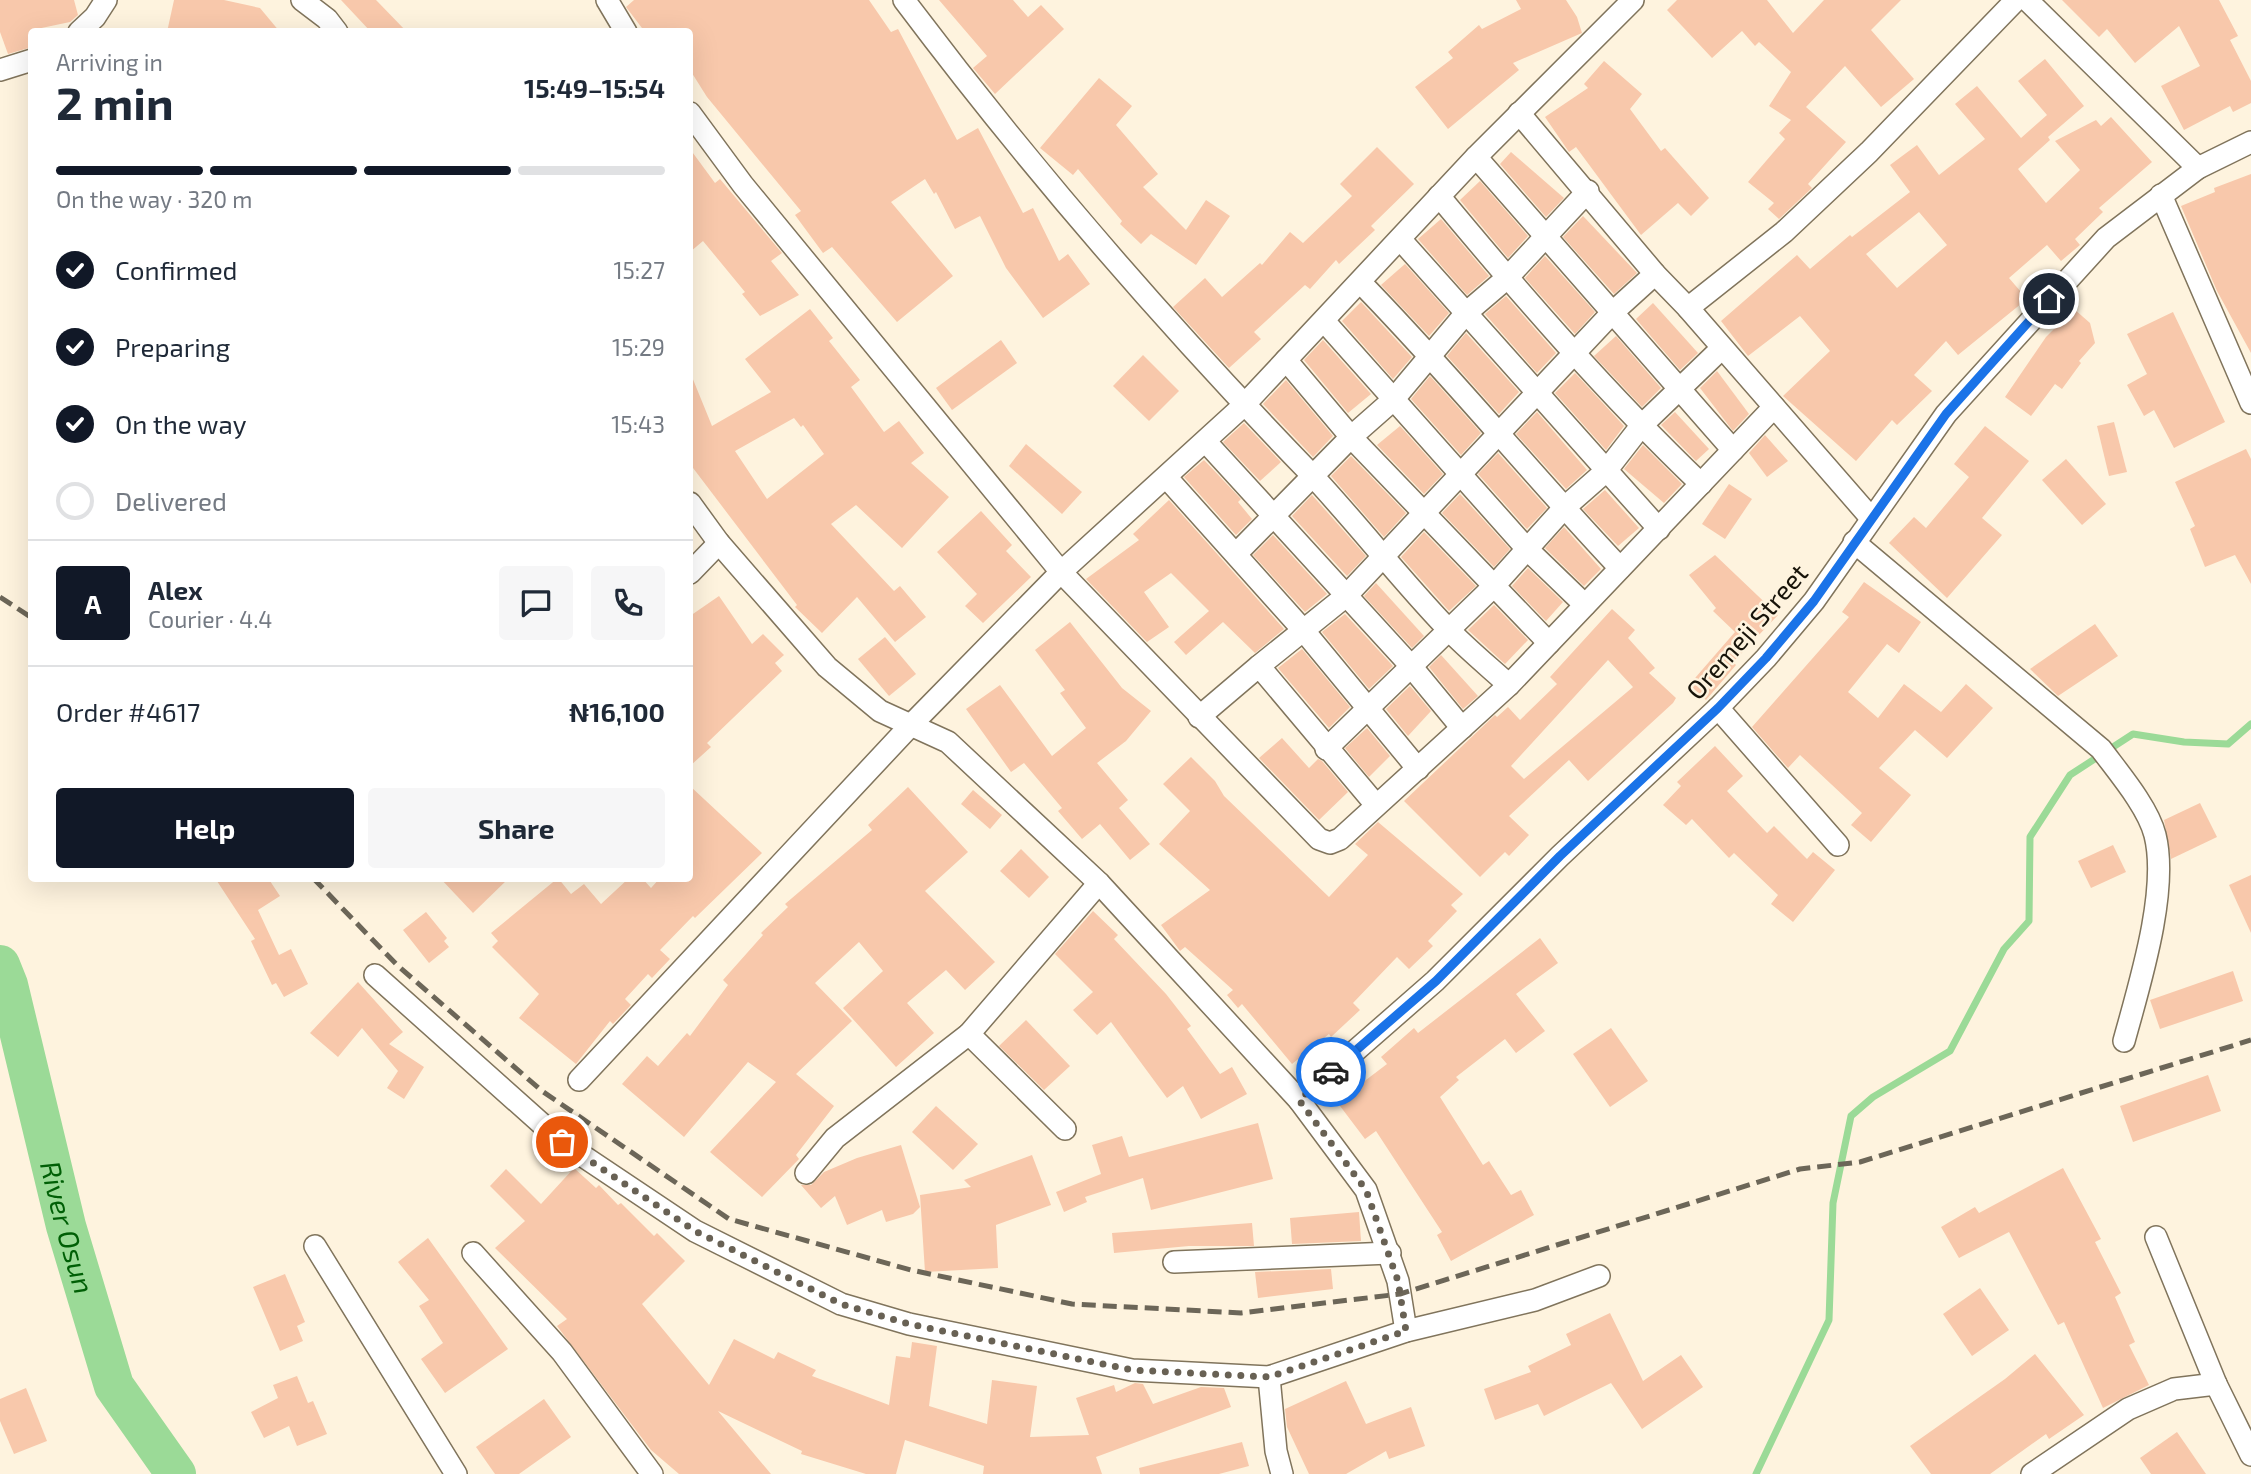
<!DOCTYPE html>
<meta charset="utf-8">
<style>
:root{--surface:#fff;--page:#f6f6f7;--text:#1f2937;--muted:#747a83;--line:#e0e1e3;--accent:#111827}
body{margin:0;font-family:"Exo 2",sans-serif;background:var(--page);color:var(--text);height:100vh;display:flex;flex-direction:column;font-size:26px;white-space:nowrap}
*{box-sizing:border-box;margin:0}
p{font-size:23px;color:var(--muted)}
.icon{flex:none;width:38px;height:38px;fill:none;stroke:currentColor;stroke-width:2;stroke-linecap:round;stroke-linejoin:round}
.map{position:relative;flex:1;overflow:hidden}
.drawer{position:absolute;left:28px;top:28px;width:665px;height:854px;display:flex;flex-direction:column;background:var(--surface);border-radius:7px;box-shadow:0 7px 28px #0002}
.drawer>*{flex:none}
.pin{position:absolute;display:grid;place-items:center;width:60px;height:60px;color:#fff;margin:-30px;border:4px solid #fff;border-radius:50%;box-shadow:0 2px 7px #0007}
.courier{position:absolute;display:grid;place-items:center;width:70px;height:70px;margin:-35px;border:5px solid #1a73e8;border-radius:50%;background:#fff;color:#222;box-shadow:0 2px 9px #0007}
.summary em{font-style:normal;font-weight:700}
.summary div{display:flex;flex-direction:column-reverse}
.summary{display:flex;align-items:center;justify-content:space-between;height:119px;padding:0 28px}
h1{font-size:46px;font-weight:700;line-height:52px}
.bar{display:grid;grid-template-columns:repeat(4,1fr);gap:10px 7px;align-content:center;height:84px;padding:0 28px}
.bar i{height:9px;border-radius:5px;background:var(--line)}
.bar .on{background:var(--accent)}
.bar p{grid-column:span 4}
.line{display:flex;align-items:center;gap:18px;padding:0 28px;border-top:2px solid var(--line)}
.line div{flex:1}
.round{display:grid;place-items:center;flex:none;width:74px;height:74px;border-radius:7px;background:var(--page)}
ol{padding:0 28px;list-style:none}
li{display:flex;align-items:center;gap:21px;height:77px}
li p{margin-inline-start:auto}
li .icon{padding:7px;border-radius:50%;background:var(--accent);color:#fff;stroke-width:4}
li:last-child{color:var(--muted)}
li i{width:38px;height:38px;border:4px solid var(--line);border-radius:50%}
.primary-button{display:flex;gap:14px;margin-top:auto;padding:14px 28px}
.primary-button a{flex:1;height:80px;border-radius:7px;background:var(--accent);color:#fff;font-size:28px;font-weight:700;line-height:80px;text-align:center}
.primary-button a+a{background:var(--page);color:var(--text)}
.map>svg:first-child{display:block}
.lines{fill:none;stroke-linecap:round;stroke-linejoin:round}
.stream{stroke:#9bda97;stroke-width:7}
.river{stroke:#9bda97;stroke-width:40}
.building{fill:#f8c8ab;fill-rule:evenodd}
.minor-casing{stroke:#80745c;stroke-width:24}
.minor{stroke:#fff;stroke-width:21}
.rail{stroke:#6c6658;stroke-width:5;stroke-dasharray:14 7;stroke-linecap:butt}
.done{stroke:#686154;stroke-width:7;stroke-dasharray:0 12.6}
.route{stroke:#1a73e8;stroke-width:9}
.labels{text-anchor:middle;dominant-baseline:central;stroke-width:5;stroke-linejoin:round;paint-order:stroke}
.street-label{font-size:26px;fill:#171309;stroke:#fef3de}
.water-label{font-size:28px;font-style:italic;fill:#005f06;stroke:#fef3de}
</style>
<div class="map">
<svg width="2251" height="1474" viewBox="0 0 2251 1474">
<rect width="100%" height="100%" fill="#fef3de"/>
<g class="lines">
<path class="stream" d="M1756 1474 1829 1320 1833 1203 1851 1116 1873 1097 1950 1051 2004 949 2029 921 2030 837 2070 775 2133 734 2184 742 2228 744 2251 724"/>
<path class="river" id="s1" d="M0 965 8 985 66 1226 114 1386 176 1474"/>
</g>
<g class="building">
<path d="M0 0H74L78 15 70 22 32 30V47L8 54 0 32Z"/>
<path d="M174 0H224L260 8 280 32H167Z"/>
<path d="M341 0H376L407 32H371Z"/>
<path d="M634 0H869L891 32 898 29 957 140 978 128 1023 213 1033 208 1059 261 1068 254 1090 284 1043 318 1006 268 980 216 955 229 936 192 934 194 925 179 891 202 953 276 897 322 832 247 823 253 795 215 801 211 707 97 690 70V32H645L626 7Z"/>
<path d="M939 0H1013L1028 17 1041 5 1064 29 995 94 973 68 987 56Z"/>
<path d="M1516 0H1566L1577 17 1582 33 1513 63 1519 70 1448 129 1415 87 1453 58 1448 52 1479 25 1482 29 1521 9Z"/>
<path d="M1677 0H1767L1793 33 1824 0H1901L1871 30 1914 79 1881 107 1845 66 1806 107 1846 142 1808 184 1812 188 1779 219 1768 209 1774 203 1748 182 1785 139 1779 133 1791 120 1769 106 1791 72 1759 42 1755 46 1742 31 1712 58 1667 10Z"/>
<path d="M2062 0H2219L2238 36 2230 40 2251 81V103L2233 112 2230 106 2184 130 2161 86 2200 66 2179 26 2135 63 2107 29 2099 37Z"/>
<path d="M2045 59 2084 106 2048 137 2050 140 2018 169 2046 203 2080 170 2055 141 2096 120 2101 126 2111 117 2152 162 2099 208 2103 212 2075 239 2080 245 2061 261 2047 245 2009 278 2027 299 1958 355 1946 341 1914 375 1932 391 1897 425 1892 420 1856 461 1783 396 1830 351 1800 316 1748 356 1721 321 1797 255 1810 269 1850 235 1852 237 1910 192 1890 165 1917 145 1939 175 1985 139 1955 104 1977 86 2021 138 2047 115 2018 81ZM1919 212 1947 245 1897 288 1866 254Z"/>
<path d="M1604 61 1642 94 1630 109 1661 151 1665 148 1709 198 1691 216 1678 203 1641 235 1576 147 1569 152 1545 117 1588 88 1584 84Z"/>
<path d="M1099 78 1132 106 1116 125 1158 174 1143 187 1186 230 1206 200 1230 216 1196 265 1151 234 1141 244 1120 224 1122 221 1078 169 1073 175 1040 148Z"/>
<path d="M1377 147 1414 184 1371 226 1375 230 1339 264 1336 260 1310 289 1305 285 1254 332 1261 339 1229 368 1173 307 1205 278 1222 297 1260 263 1262 265 1290 232 1303 243 1352 196 1340 184Z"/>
<path d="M690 149 715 183 720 179 782 253 771 261 799 295 760 316 742 294 745 292 703 241 690 252Z"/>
<path d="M1511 152 1564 198 1546 217 1500 164Z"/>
<path d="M2251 174V353L2217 291 2181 206 2215 192 2214 188Z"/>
<path d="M1480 181 1528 236 1508 258 1460 200Z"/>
<path d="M1583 216 1637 273 1614 294 1563 237Z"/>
<path d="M1441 219 1489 276 1467 295 1418 239Z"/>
<path d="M1545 256 1595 312 1575 334 1525 278Z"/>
<path d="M1405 264 1449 313 1429 336 1381 285Z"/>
<path d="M1506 296 1556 353 1537 373 1485 314Z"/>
<path d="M1361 302 1412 357 1393 379 1342 321Z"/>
<path d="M1653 303 1698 353 1680 370 1636 319Z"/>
<path d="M810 309 833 338 829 341 860 380 851 387 884 432 899 421 924 453 911 463 949 497 902 548 856 505 831 524 894 591 900 586 926 617 895 642 857 597 822 633 795 607 797 605 690 464V372L712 426 771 392 745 359ZM794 418 801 427 803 425 824 454 767 499 735 451Z"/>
<path d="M2074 309 2090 323 2095 343 2079 361 2081 363 2062 389 2055 384 2031 416 2005 397 2046 337Z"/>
<path d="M2173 312 2225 422 2174 448 2154 410 2144 416 2127 385 2147 374 2127 334Z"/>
<path d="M1466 333 1519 392 1499 414 1447 356Z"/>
<path d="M1616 336 1661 388 1642 407 1594 356Z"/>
<path d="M1001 340 1017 363 952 410 936 388Z"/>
<path d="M1323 340 1371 394 1348 413 1304 360Z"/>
<path d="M1143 355 1179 391 1149 421 1113 386Z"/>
<path d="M1717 371 1749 414 1733 431 1700 388Z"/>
<path d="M1575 373 1624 426 1606 450 1555 393Z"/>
<path d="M1430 376 1481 433 1461 455 1411 399Z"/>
<path d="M1286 380 1333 436 1313 457 1263 404Z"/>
<path d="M1537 412 1587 470 1566 489 1516 434Z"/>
<path d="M1675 412 1709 449 1696 461 1661 425Z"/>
<path d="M2114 422 2127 472 2109 476 2097 426Z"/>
<path d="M1244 423 1281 462 1260 481 1223 442Z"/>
<path d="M1400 426 1443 474 1424 494 1377 445Z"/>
<path d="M1985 426 2029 461 1982 518 2002 535 1947 598 1889 543 1914 517 1926 528 1969 477 1954 464Z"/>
<path d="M1765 435 1788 461 1767 477 1749 453Z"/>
<path d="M1026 444 1082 492 1062 514 1009 466Z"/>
<path d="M1643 445 1682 484 1664 503 1624 469Z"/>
<path d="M2246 449 2251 459V584L2235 555 2205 567 2190 529 2195 526 2175 482Z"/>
<path d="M1498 453 1547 508 1527 529 1478 474Z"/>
<path d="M1351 456 1406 513 1384 537 1331 476Z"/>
<path d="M2066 459 2106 504 2082 525 2042 480Z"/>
<path d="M1204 460 1241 499 1238 502 1252 519 1236 535 1184 477Z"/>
<path d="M1729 484 1752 499 1725 539 1702 524Z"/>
<path d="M1605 490 1639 528 1618 546 1583 509Z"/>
<path d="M1460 494 1510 549 1494 567 1442 513Z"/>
<path d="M1312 495 1366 556 1347 576 1292 516Z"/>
<path d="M1169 500 1284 629 1255 653 1223 622 1186 655 1174 642 1209 611 1171 573 1144 592 1169 627 1147 642 1086 579 1139 540 1133 534Z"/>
<path d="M981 511 1012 545 1006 551 1031 577 983 623 965 606 977 594 937 552Z"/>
<path d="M1564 527 1601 569 1584 586 1545 548Z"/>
<path d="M1424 532 1476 586 1449 611 1401 557Z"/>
<path d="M1273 535 1327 594 1305 612 1253 555Z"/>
<path d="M1715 555 1778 615 1733 662 1736 665 1706 700 1689 685 1735 632 1713 611 1716 608 1689 575Z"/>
<path d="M1528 568 1563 602 1546 621 1512 586Z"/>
<path d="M1864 582 1921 622 1899 653 1887 644 1848 692 1878 718 1904 684 1941 712 1966 684 1993 708 1947 758 1915 730 1879 768 1911 795 1871 842 1851 825 1862 813 1800 755 1788 768 1752 727 1849 617 1842 612Z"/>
<path d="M1376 583 1424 636 1412 648 1364 596Z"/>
<path d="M719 596 752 644 763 634 784 655 775 663 782 671 707 743 711 747 690 766V616Z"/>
<path d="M1494 605 1528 640 1505 664 1468 630Z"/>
<path d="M1612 609 1635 630 1628 638 1655 668 1649 673 1676 698 1673 703 1588 781 1569 760 1509 816 1529 835 1509 856 1505 852 1480 877 1404 801 1495 715 1497 717 1508 707 1520 720 1557 684 1550 677ZM1608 660 1633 687 1524 779 1511 766Z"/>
<path d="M1345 614 1393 666 1369 689 1322 632Z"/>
<path d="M1070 622 1122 688 1151 711 1126 741 1097 763 1128 800 1119 808 1150 844 1130 860 1100 824 1082 839 1058 811 1062 808 1024 763 1011 772 966 709 1000 685 1052 756 1086 728 1060 693 1065 690 1035 650Z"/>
<path d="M2095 624 2118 656 2058 696 2030 669Z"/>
<path d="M885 637 916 674 889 696 858 659Z"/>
<path d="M1302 649 1350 707 1329 728 1278 668Z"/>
<path d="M1441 655 1478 696 1463 709 1429 667Z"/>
<path d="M1410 686 1431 711 1408 736 1386 709Z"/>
<path d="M1367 728 1390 756 1369 777 1345 748Z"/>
<path d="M1282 738 1309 768 1318 759 1322 761 1348 792 1319 820 1259 758Z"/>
<path d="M1715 746 1743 776 1727 791 1767 833 1774 826 1807 859 1813 852 1835 870 1793 922 1771 904 1778 895 1734 853 1729 858 1692 819 1686 825 1663 805 1681 786 1677 782Z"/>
<path d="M1191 757 1215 781 1224 796 1329 897 1368 855 1355 844 1378 822 1463 894 1451 905 1457 911 1428 941 1433 946 1409 969 1397 957 1353 1003 1360 1010 1331 1037 1329 1034 1292 1064 1242 1004 1238 1008 1227 995 1233 990 1185 947 1180 951 1161 925 1210 890 1159 844 1190 811 1163 784Z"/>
<path d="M690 786 762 853 695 918 693 916 660 950 670 959 652 978 648 974 625 999 631 1005 613 1024 610 1021 576 1064 519 1018 539 994 492 947 498 941 491 933 558 878 571 894 584 884 601 904 629 878H642L651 888 660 878H690Z"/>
<path d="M908 787 968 852 925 891 995 962 965 990 946 970 907 1003 934 1033 896 1067 843 1008 883 971 859 942 815 983 852 1021 796 1074 834 1106 796 1155 799 1159 762 1197 710 1152 776 1082 748 1062 684 1137 622 1084 647 1056 658 1066 687 1033 690 1036 728 985 723 980 763 935 761 933 788 907 785 904 872 830 868 825Z"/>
<path d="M973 790 1002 815 990 829 961 804Z"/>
<path d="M2200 803 2217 837 2171 859 2164 820Z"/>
<path d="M2113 845 2126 872 2091 888 2078 861Z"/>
<path d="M1021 849 1049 877 1029 898 1000 871Z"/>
<path d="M2251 875V933L2229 885Z"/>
<path d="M215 878H268L280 896 258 910 279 955 291 949 308 984 284 997 276 983 272 985 251 941 255 939Z"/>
<path d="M440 878H509L473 913Z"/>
<path d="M1093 911 1118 935 1114 939 1166 994 1191 1026 1187 1029 1220 1074 1232 1067 1247 1094 1201 1119 1183 1086 1167 1098 1111 1022 1097 1035 1073 1010 1093 992 1055 954Z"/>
<path d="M426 912 447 938 444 941 449 947 429 963 403 930Z"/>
<path d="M1540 938 1558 963 1516 994 1545 1031 1516 1053 1505 1039 1456 1077 1459 1080 1440 1097 1483 1165 1489 1161 1511 1195 1521 1190 1534 1215 1451 1261 1437 1235 1442 1232 1376 1131 1365 1139 1337 1102 1387 1064 1381 1057 1414 1028 1418 1033Z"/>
<path d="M2233 971 2243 1001 2160 1029 2150 1000Z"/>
<path d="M358 982 403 1032 389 1044 424 1067 404 1099 387 1088 398 1071 362 1028 338 1057 310 1033Z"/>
<path d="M1026 1020 1070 1066 1044 1090 999 1046Z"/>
<path d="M1611 1028 1648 1081 1610 1107 1573 1054Z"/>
<path d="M2208 1075 2221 1111 2133 1142 2120 1106Z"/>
<path d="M936 1106 978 1144 953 1170 912 1132Z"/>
<path d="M1258 1123 1273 1179 1151 1210 1143 1178 1085 1197 1087 1202 1064 1212 1056 1192 1101 1174 1092 1145 1122 1136 1129 1157Z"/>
<path d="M901 1145 920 1207 913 1214 886 1222 882 1210 847 1225 835 1196 821 1208 801 1185H811L824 1172 857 1158Z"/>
<path d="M1032 1155 1051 1205 996 1225 998 1268 925 1272 920 1195 971 1187 964 1180Z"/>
<path d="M574 1168 596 1188 599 1185 618 1205 621 1203 654 1236 657 1233 685 1261 642 1304 709 1385 734 1339 774 1359 778 1352 816 1370 812 1376 889 1405 896 1356 910 1358 912 1342 937 1346 929 1406 987 1424 992 1380 1037 1386 1030 1437 1089 1435 1076 1398 1114 1385 1116 1392 1135 1383 1143 1384 1153 1404 1201 1387 1224 1388 1231 1407 1096 1457 1102 1474H983L984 1466 905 1440 896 1474H866L801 1454 802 1451 718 1411 771 1474H679L651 1450 557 1326 567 1319 495 1248 525 1221 490 1186 506 1169 541 1204Z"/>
<path d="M2063 1168 2101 1239 2095 1242 2121 1293 2115 1297 2135 1342 2129 1345 2149 1385 2103 1408 2064 1322 2058 1325 2009 1232 1959 1258 1941 1227 1975 1207 1979 1213Z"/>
<path d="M1359 1212 1361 1241 1292 1244 1290 1218Z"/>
<path d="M1252 1223 1254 1246H1189L1114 1253 1112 1233Z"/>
<path d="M428 1238 508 1349 445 1393 421 1359 443 1343 419 1306 429 1300 398 1262Z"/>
<path d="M1331 1269 1333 1289 1258 1298 1255 1272Z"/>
<path d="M285 1274 305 1322 297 1326 303 1341 280 1351 253 1287Z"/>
<path d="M1980 1288 2009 1330 1972 1356 1943 1314Z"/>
<path d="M1610 1313 1643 1381 1681 1355 1703 1387 1642 1429 1611 1383 1544 1416 1538 1404 1495 1420 1484 1389 1531 1372 1528 1366 1571 1345 1566 1334Z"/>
<path d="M2035 1354 2084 1415 2049 1439 2046 1434 1990 1474H1931L1910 1446 2005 1379Z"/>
<path d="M297 1376 308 1403 313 1401 327 1434 297 1446 289 1426 264 1438 251 1412 278 1398 273 1385Z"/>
<path d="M1346 1381 1366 1424 1411 1407 1425 1446 1389 1459 1386 1451 1346 1474H1309L1287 1427 1285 1409Z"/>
<path d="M26 1388 47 1441 14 1454 0 1421V1399Z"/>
<path d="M544 1399 571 1437 519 1474H495L476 1447Z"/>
<path d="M2177 1432 2206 1474H2151L2140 1458Z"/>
<path d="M1242 1442 1249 1466 1219 1474H1140L1139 1468Z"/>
</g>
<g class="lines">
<defs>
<g id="minor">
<path d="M302 0 327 19 337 32"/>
<path d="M607 0 626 32"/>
<path d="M904 0C1031 169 1163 321 1310 473 1357 523 1399 578 1447 628 1466 648 1488 666 1509 685"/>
<path d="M2027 0 2198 168"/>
<path d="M79 32 95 17 106 0"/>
<path d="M0 70 32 60"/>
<path d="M690 113 743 185 1061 572 1319 839 1330 843 1340 839 1509 685 1774 407"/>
<path d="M1519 113 1655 274 1688 308 1871 518"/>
<path d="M1476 157 1733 450"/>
<path d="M2161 195 2251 403"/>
<path d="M1439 196C1522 296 1607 394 1701 484"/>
<path d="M1400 239 1659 529"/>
<path d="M1361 283C1451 375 1532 475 1620 568"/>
<path d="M1688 308 1784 232 1869 152 2016 0"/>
<path d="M1324 321 1528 550 1585 605"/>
<path d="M1286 360 1351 437 1549 643"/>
<path d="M1206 442 1410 665 1462 728"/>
<path d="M1167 478 1304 631 1418 769"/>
<path d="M690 503 719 543 827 667 880 711 948 742 1099 883 1299 1100 1366 1190 1398 1281 1406 1331"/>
<path d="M1854 542 2101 749C2118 772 2148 807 2155 835 2169 891 2139 986 2124 1041"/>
<path d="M1236 554 1351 437 1393 400 1466 313 1507 278 1588 191"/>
<path d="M690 573 719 543"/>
<path d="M1259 666 1346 596 1612 313 1655 274"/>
<path d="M1718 708 1838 845"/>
<path d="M1199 717 1259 666 1376 805"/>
<path d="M1326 749 1493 587 1564 508 1606 471 1641 426 1721 349"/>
<path d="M375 975 562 1142 695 1231 841 1304 909 1324 1132 1370 1269 1377 1406 1331 1535 1300 1599 1276"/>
<path d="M969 1034 1065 1129"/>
<path d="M579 1080 909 727 1061 572 1243 406 1476 157 1633 0"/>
<path d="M1299 1100 1435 981 1560 856 1718 708 1766 658 1814 601 1946 414 2106 238 2198 168 2251 142"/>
<path d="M806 1173 835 1138 969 1034 1099 883"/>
<path d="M2156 1237 2216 1384 2251 1455"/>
<path d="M315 1246 456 1474"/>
<path d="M473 1253 562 1352 652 1474"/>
<path d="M1174 1262 1390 1253"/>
<path d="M1269 1377 1276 1451 1282 1474"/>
<path d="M2032 1474 2128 1409 2174 1389 2216 1384"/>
</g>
</defs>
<use href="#minor" class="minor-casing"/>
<use href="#minor" class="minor"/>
<g class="rail">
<path d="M0 597 32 618"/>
<path d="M313 878 397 965 542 1091 729 1219 911 1270 1072 1304 1241 1313 1400 1294 1800 1169 1860 1162 2251 1040"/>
</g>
</g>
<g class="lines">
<path class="done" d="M562 1142 695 1231 841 1304 909 1324 1132 1370 1269 1377 1406 1331 1398 1281 1366 1190 1299 1100 1331 1072"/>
<path class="route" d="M1331 1072 1436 981 1560 856 1718 708 1766 658 1814 601 1946 414 2049 299"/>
</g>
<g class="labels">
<g class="street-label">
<text transform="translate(1746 631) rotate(-49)">Oremeji Street</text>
</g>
<g class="water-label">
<text stroke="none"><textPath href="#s1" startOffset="271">River Osun</textPath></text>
</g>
</g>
</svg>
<div class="pin" style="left:562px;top:1142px;background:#ea580c"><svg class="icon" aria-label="bag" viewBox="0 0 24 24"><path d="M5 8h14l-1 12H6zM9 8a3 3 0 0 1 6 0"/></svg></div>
<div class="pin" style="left:2049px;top:299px;background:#1f2937"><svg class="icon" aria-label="home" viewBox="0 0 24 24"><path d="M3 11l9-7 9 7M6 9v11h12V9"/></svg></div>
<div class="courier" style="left:1331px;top:1072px"><svg class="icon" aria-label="car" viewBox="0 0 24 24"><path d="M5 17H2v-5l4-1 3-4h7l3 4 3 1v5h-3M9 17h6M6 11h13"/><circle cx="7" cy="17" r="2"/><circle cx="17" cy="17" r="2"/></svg></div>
<section class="drawer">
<div class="summary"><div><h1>2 min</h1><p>Arriving in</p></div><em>15:49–15:54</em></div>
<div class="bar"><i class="on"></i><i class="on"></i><i class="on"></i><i></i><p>On the way · 320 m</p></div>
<ol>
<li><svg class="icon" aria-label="check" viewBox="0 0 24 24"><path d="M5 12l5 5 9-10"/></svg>Confirmed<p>15:27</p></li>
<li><svg class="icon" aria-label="check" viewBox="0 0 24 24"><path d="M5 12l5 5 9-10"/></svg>Preparing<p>15:29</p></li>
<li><svg class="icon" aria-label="check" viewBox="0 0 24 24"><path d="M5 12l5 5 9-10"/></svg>On the way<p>15:43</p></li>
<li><i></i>Delivered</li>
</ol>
<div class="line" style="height:126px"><b class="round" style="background:var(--accent);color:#fff">A</b><div><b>Alex</b><p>Courier · 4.4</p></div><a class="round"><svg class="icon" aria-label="chat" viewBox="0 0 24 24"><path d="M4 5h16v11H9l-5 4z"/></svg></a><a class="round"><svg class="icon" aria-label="phone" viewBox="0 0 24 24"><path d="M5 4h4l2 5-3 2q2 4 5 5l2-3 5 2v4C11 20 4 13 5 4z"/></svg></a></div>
<div class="line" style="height:91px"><div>Order #4617</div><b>₦16,100</b></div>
<div class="primary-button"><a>Help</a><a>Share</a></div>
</section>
</div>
